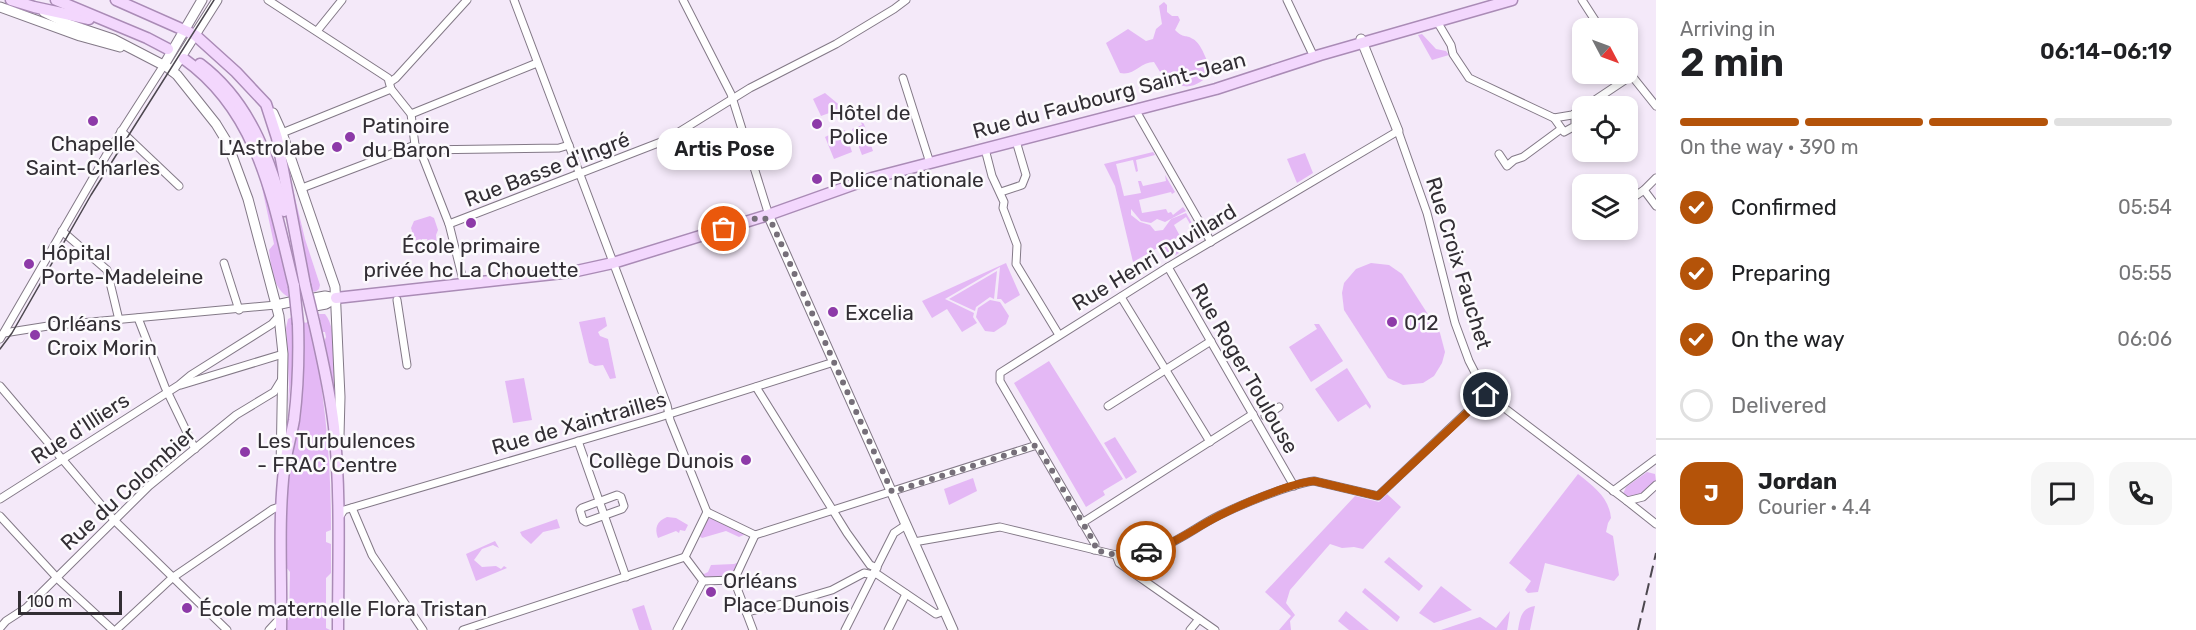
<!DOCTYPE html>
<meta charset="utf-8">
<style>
:root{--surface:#fff;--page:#f6f6f6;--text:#202124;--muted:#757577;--line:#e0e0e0;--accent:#b45309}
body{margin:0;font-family:Rubik,sans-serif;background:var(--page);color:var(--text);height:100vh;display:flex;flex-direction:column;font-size:22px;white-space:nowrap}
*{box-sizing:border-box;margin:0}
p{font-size:20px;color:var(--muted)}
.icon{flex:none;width:33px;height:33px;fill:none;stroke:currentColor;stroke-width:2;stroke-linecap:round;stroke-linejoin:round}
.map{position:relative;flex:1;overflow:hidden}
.side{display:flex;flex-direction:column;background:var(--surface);width:540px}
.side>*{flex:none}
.needle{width:39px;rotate:131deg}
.tools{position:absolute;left:1572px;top:18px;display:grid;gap:12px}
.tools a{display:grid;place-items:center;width:66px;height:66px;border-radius:12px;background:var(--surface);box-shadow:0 3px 9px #0003;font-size:30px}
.scale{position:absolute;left:18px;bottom:15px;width:104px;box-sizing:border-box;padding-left:6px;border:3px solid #322e34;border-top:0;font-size:16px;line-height:21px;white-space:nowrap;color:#322e34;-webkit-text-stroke:4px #fcfafd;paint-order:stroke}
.pin{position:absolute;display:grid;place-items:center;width:51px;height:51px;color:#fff;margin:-26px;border:3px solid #fff;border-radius:50%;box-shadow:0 2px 6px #0007}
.courier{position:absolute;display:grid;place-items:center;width:60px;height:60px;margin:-30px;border:4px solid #b45309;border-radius:50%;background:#fff;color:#222;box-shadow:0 2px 8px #0007}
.bubble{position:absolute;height:42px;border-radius:18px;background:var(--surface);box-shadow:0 3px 9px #0003;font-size:20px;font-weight:600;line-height:42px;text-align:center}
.head em{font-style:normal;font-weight:600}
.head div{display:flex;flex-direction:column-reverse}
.head{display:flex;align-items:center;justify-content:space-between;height:102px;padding:0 24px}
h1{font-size:39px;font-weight:600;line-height:45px}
.bar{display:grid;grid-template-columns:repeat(4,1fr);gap:9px 6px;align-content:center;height:72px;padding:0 24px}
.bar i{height:8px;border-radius:4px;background:var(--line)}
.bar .active{background:var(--accent)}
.bar p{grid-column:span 4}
.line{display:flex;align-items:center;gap:15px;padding:0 24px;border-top:2px solid var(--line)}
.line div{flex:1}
.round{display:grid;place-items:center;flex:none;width:63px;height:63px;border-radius:18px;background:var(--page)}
ol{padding:0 24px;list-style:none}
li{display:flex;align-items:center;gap:18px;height:66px}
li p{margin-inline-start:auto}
li .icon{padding:6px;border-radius:50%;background:var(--accent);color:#fff;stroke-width:4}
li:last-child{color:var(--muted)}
li i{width:33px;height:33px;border:3px solid var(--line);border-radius:50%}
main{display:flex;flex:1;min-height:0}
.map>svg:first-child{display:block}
.green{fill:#e4b8f5}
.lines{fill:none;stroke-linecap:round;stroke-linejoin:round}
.street-casing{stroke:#837987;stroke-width:9}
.secondary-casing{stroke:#837987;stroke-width:11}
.primary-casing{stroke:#aa8bb6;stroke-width:13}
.street{stroke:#fff;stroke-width:7}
.secondary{stroke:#fff;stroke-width:9}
.primary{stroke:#f3d7fd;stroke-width:10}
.tram{stroke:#4c474f;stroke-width:1.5}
.rail{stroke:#4c474f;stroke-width:2;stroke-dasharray:12 6;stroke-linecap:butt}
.primary-bridge-casing{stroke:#aa8bb6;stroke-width:13;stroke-linecap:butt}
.primary-bridge{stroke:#f3d7fd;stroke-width:10}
.done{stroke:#766f79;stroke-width:6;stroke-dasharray:0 10.8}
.route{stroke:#b45309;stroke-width:8}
.poi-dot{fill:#8d3aa8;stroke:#fcfafd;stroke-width:2}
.labels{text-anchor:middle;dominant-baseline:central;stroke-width:5;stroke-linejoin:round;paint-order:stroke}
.street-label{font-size:21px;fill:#322e34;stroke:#fcfafd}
.poi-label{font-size:21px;fill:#322e34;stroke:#fcfafd;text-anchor:start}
</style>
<main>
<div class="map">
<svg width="1656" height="630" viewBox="0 0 1656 630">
<rect width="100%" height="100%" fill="#f4e9f9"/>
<g class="green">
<path d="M1164 2 1167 5V12L1172 16H1178L1180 20 1175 30C1184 39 1185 34 1193 39 1202 44 1207 62 1211 70V73C1204 81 1191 90 1180 85 1174 83 1172 80 1165 80L1154 62C1140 62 1135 76 1120 73L1106 43 1128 29 1146 41 1153 39 1156 29 1162 24 1159 6Z"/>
<path d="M1422 34 1436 49 1446 51 1449 55 1432 60 1418 35Z"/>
<path d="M825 93 843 108 821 116 813 99Z"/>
<path d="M860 120 864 124 873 151 862 155 852 129 862 125Z"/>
<path d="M845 130 852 152 834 159 825 137 831 134 834 136 839 132Z"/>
<path d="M284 152 305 239 320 285 319 289 315 292 311 290Z"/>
<path d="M1153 152 1155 155 1136 160 1138 171 1136 172 1133 160 1116 164 1124 196 1141 193 1138 181H1141L1143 186 1166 181 1165 175 1175 192 1172 194 1171 192 1139 200 1142 213 1166 209 1168 213 1171 212 1173 215 1183 207 1186 211 1165 222 1157 219 1151 223 1141 221 1131 209V215L1140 222 1150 225 1155 231 1163 230 1171 219 1186 213 1202 240 1200 241 1186 217 1174 225 1180 236 1172 241 1179 253 1169 259 1161 246 1133 262 1115 186 1104 164Z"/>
<path d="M1305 153 1313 173 1297 183 1287 159Z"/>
<path d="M260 178 285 263 289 297C273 290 271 266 269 250L274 244Z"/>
<path d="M430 216 434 218 438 230 436 235 437 248 435 251 431 250 427 239H422V255L419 254 411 228 414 221Z"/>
<path d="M1006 263 1020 295 1005 304 1001 299H997L1000 267 945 299 974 313 973 317 977 323 962 332 947 309 932 318 922 301Z"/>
<path d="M1371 263 1389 265 1402 274 1440 333 1445 352 1442 363 1434 376 1423 383 1403 385 1388 378 1344 310 1342 293 1344 283 1356 269Z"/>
<path d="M997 271 994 299 990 297 976 307 975 311 949 299Z"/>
<path d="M990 300 1000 302 1009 316 1006 324 994 332 985 331 976 317 978 308Z"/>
<path d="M319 314H325C339 330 335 385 336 407L324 342 326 337 325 332H322Z"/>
<path d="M292 317 293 365 288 408 289 387 286 328 288 319Z"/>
<path d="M605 317 607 326 598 332 600 336 608 339 616 378 610 379 603 365 595 366 589 363 579 322Z"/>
<path d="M310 322C325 395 331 456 331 530L326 532V542L331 544V573L326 578V628L330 630H285V620H289L290 572 286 567 287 479 302 382 303 323Z"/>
<path d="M1314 324H1319L1343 361 1311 382 1289 347 1317 329Z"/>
<path d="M1049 361 1123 479 1103 491 1105 495 1086 507 1014 383Z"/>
<path d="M1347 368 1371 406 1370 409 1366 404 1338 422 1315 389Z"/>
<path d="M524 378 532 420 513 423 505 381Z"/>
<path d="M1115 437 1137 472 1126 479 1104 443Z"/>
<path d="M1647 472 1655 474 1656 481 1646 493 1632 499 1623 494 1626 487Z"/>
<path d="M1578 474C1593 486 1609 497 1611 518L1608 523 1606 532 1613 536 1619 575 1614 581 1545 563 1538 592 1528 593 1525 590 1531 581 1509 563Z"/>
<path d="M973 478 977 491 949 505 944 489Z"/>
<path d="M1387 494 1401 507 1363 549 1354 547 1342 548 1330 544 1290 590 1286 603 1295 615 1290 621 1291 630H1279L1291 616 1265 592 1355 496 1379 502Z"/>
<path d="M667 517 676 518 688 525 685 531 680 530 679 533 676 531 658 538C654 528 657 521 667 517Z"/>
<path d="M711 517 746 534 739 537 726 531 702 538 699 536 707 520Z"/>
<path d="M557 519 560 528 543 532 531 544 522 536 520 532Z"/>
<path d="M495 541 499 548 493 545 482 549 474 560 482 567 496 566 501 569 504 566 507 568 476 581 466 554Z"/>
<path d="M1389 557 1423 586 1419 591 1384 562Z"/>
<path d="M739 562 731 577H705L699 571 704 574 708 572 711 565 734 564Z"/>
<path d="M1441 586 1472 610 1434 623 1419 613Z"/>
<path d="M1365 588 1400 617 1397 622 1362 592Z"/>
<path d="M644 605 652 630H639L632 609Z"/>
<path d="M1535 606 1530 630H1518C1520 619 1521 608 1535 606Z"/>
<path d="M1346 611 1369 630H1349L1338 621Z"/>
<path d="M1510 611 1507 630H1441L1480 617 1496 628Z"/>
</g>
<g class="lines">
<defs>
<g id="street">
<path d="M268 0 388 78 391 89 411 114 415 145 420 150 449 224 464 284"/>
<path d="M514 0 667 405 670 420 707 512"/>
<path d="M683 0 731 94 767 209"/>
<path d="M1287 0 1314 57"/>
<path d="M1582 0 1600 28"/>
<path d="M1438 23 1451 45 1453 54 1469 78 1554 118 1572 115 1582 109"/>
<path d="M317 31 342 0"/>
<path d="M1628 71 1656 106"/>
<path d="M903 78 930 163"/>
<path d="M390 82 396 78 467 0"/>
<path d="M1586 106 1631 76"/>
<path d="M1136 111 1211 242"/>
<path d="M411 114 537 63"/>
<path d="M1554 118 1564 132 1575 126V113"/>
<path d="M121 131 179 186"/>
<path d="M282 133 391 89"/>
<path d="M985 149 992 176 1004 202 1003 208 1017 245 1016 264 1059 335"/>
<path d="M420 150 559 148 569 145"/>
<path d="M1499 154 1507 166 1514 160 1523 157 1561 129"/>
<path d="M302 188 415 145"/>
<path d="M1644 190 1656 206"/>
<path d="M1001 192 1022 185 1026 175 1016 141"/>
<path d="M1628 201 1644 190 1656 178"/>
<path d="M449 224 666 140 750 88 836 44 894 9 906 0"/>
<path d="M62 231 107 270 119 320"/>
<path d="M224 263 239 310"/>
<path d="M1168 267 1294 486"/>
<path d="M1121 297 1210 442"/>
<path d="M397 300 407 365"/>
<path d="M138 318 165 387 195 449"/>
<path d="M4 333 48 326 276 305"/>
<path d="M0 339 107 154 164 65"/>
<path d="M181 385 283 354"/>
<path d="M0 386 114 520 227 630"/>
<path d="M756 387 847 533 870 565 877 568"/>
<path d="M1108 406 1211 341"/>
<path d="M1265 416 1279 407"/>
<path d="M578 441 626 577"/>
<path d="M1613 491 1656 459"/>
<path d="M617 495 621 497 624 506 622 509 586 522 583 520 580 510 582 508Z"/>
<path d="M0 499 179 385 191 375 272 324 279 316"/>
<path d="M1627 501 1656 524"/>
<path d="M352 508 372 555 423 630"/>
<path d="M707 512 755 535"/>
<path d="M0 516 60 581 113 630"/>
<path d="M340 516 344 510 657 418 834 362"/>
<path d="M1082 523 1253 414"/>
<path d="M755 535 1037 445"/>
<path d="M914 542 1000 527 1116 555C1131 554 1148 553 1162 547 1180 540 1197 527 1214 518 1237 506 1290 484 1314 481L1378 496 1486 394"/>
<path d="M1094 550 1095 544 1000 381V373L1168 267 1398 131 1427 213 1455 323 1469 361 1486 394 1627 501 1643 497 1656 485"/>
<path d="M1116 555 1119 563 1215 630"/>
<path d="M685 557 707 512"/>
<path d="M685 557 703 581"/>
<path d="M874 572 936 614 944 611"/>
<path d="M734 580 753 630"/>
<path d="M734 580 755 535"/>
<path d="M703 581 734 580"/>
<path d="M746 612 788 603 832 590 864 573 873 575"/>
<path d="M0 628 6 621 26 608 149 486 236 415 274 392 282 379"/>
<path d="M116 630 172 578 273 509 282 506"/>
<path d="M269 630 281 617"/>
<path d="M463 630 685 557"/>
<path d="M677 630 703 581"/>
<path d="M845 630 894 533 906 525"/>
<path d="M888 630 906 594"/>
<path d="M1190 630 1199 619"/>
</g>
<g id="secondary">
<path d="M0 7 80 36 120 47"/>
<path d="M44 12 68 24 113 39 167 67 177 75 216 124 227 142 248 199 279 316 283 354 281 468"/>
<path d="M1361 39 1398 131"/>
<path d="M164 65 202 0"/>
<path d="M172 71 217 0"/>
<path d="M273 113 282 133 335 287 340 397 339 436"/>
<path d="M770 219 953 630"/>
<path d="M314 298 325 296 336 298"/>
<path d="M276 305 290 302"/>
<path d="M315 306 326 304 336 298"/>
</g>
<g id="primary">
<path d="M11 0 34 7 89 19"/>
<path d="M56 0 147 38 168 49"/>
<path d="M116 0 195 35 236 72 266 104 277 138 305 285"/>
<path d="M184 59C260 113 273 202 294 286"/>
<path d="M200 64C249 101 268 155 284 211"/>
<path d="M336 298 572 272 613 263 768 215 872 178 1216 89 1320 55 1512 0"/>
<path d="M314 322C322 357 330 391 334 427 341 494 338 563 338 630"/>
<path d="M281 630C282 577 278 523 284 470 286 453 291 437 294 420 298 389 299 356 298 324"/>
</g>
</defs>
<use href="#street" class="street-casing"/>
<use href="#secondary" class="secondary-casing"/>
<use href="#primary" class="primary-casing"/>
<use href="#street" class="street"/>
<use href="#secondary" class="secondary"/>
<use href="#primary" class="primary"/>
<path class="tram" d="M0 349 12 333 91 195 214 0"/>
<path class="rail" d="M1638 630 1656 553"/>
<defs>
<g id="primary-bridge">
<path d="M305 285 314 322"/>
<path d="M294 286 298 324"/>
</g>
</defs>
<use href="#primary-bridge" class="primary-bridge-casing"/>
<use href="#primary-bridge" class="primary-bridge"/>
</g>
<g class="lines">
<path class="done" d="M724 229 757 218 770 219 892 492 1037 445 1095 544V550L1116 555 1146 551"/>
<path class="route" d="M1146 551C1170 547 1192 530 1213 519 1235 507 1290 483 1314 481L1378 496 1486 395"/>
</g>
<g class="poi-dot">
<circle cx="93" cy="121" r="6"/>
<circle cx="817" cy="124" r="6"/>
<circle cx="350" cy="137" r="6"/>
<circle cx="337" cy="147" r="6"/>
<circle cx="817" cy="179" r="6"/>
<circle cx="471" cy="223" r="6"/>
<circle cx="29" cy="264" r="6"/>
<circle cx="833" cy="312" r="6"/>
<circle cx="1392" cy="322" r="6"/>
<circle cx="35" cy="335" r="6"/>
<circle cx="245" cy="452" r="6"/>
<circle cx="746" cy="460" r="6"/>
<circle cx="711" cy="592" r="6"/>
<circle cx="187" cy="608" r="6"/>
</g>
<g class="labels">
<g class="street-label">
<text transform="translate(1109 95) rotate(-15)">Rue du Faubourg Saint-Jean</text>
<text transform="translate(547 169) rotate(-21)">Rue Basse d'Ingré</text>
<text transform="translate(1154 257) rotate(-31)">Rue Henri Duvillard</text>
<text transform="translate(1459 263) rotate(73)">Rue Croix Fauchet</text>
<text transform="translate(1245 368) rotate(60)">Rue Roger Toulouse</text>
<text transform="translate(579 423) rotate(-16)">Rue de Xaintrailles</text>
<text transform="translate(80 428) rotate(-33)">Rue d'Illiers</text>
<text transform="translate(128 488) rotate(-42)">Rue du Colombier</text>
</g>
<g class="poi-label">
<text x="829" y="112">Hôtel de<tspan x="829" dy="24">Police</tspan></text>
<text x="362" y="125">Patinoire<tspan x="362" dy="24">du Baron</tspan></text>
<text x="93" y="143" text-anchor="middle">Chapelle<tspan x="93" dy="24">Saint-Charles</tspan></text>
<text x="325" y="147" text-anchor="end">L'Astrolabe</text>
<text x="829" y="179">Police nationale</text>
<text x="471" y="245" text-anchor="middle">École primaire<tspan x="471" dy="24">privée hc La Chouette</tspan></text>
<text x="41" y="252">Hôpital<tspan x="41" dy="24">Porte-Madeleine</tspan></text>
<text x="845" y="312">Excelia</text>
<text x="1404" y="322">012</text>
<text x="47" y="323">Orléans<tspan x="47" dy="24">Croix Morin</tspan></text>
<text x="257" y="440">Les Turbulences<tspan x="257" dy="24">- FRAC Centre</tspan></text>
<text x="734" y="460" text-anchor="end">Collège Dunois</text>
<text x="723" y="580">Orléans<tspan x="723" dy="24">Place Dunois</tspan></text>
<text x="199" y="608">École maternelle Flora Tristan</text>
</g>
</g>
</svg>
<div class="tools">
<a><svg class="needle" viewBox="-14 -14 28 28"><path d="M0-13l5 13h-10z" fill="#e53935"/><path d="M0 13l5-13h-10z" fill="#757577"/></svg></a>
<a><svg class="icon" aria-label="locate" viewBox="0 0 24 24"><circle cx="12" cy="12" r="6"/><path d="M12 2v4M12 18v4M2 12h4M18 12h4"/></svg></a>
<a><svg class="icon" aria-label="layers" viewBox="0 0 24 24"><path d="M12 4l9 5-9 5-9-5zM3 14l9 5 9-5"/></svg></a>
</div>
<div class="scale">100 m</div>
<div class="pin" style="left:724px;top:229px;background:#ea580c"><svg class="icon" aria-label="bag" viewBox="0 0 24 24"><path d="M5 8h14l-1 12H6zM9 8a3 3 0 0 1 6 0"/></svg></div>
<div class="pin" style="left:1486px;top:395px;background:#1f2937"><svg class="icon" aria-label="home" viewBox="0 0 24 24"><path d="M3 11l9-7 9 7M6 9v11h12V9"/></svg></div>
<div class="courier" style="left:1146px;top:551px"><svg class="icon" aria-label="car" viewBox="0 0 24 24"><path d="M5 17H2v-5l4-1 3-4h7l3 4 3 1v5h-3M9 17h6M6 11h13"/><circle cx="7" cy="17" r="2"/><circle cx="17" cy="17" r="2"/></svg></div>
<div class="bubble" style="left:657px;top:128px;width:135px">Artis Pose</div>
</div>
<section class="side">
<div class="head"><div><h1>2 min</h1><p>Arriving in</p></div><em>06:14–06:19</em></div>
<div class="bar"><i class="active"></i><i class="active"></i><i class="active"></i><i></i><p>On the way · 390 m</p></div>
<ol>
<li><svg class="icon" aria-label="check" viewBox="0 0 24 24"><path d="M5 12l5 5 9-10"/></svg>Confirmed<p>05:54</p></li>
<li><svg class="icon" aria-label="check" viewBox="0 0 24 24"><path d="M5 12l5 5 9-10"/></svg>Preparing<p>05:55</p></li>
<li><svg class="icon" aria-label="check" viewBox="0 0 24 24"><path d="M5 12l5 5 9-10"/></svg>On the way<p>06:06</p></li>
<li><i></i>Delivered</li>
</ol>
<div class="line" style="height:108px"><b class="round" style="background:var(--accent);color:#fff">J</b><div><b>Jordan</b><p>Courier · 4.4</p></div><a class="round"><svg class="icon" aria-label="chat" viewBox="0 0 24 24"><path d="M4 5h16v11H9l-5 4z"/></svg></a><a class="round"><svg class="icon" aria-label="phone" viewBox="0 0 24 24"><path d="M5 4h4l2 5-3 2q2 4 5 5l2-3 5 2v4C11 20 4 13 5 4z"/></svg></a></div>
</section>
</main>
